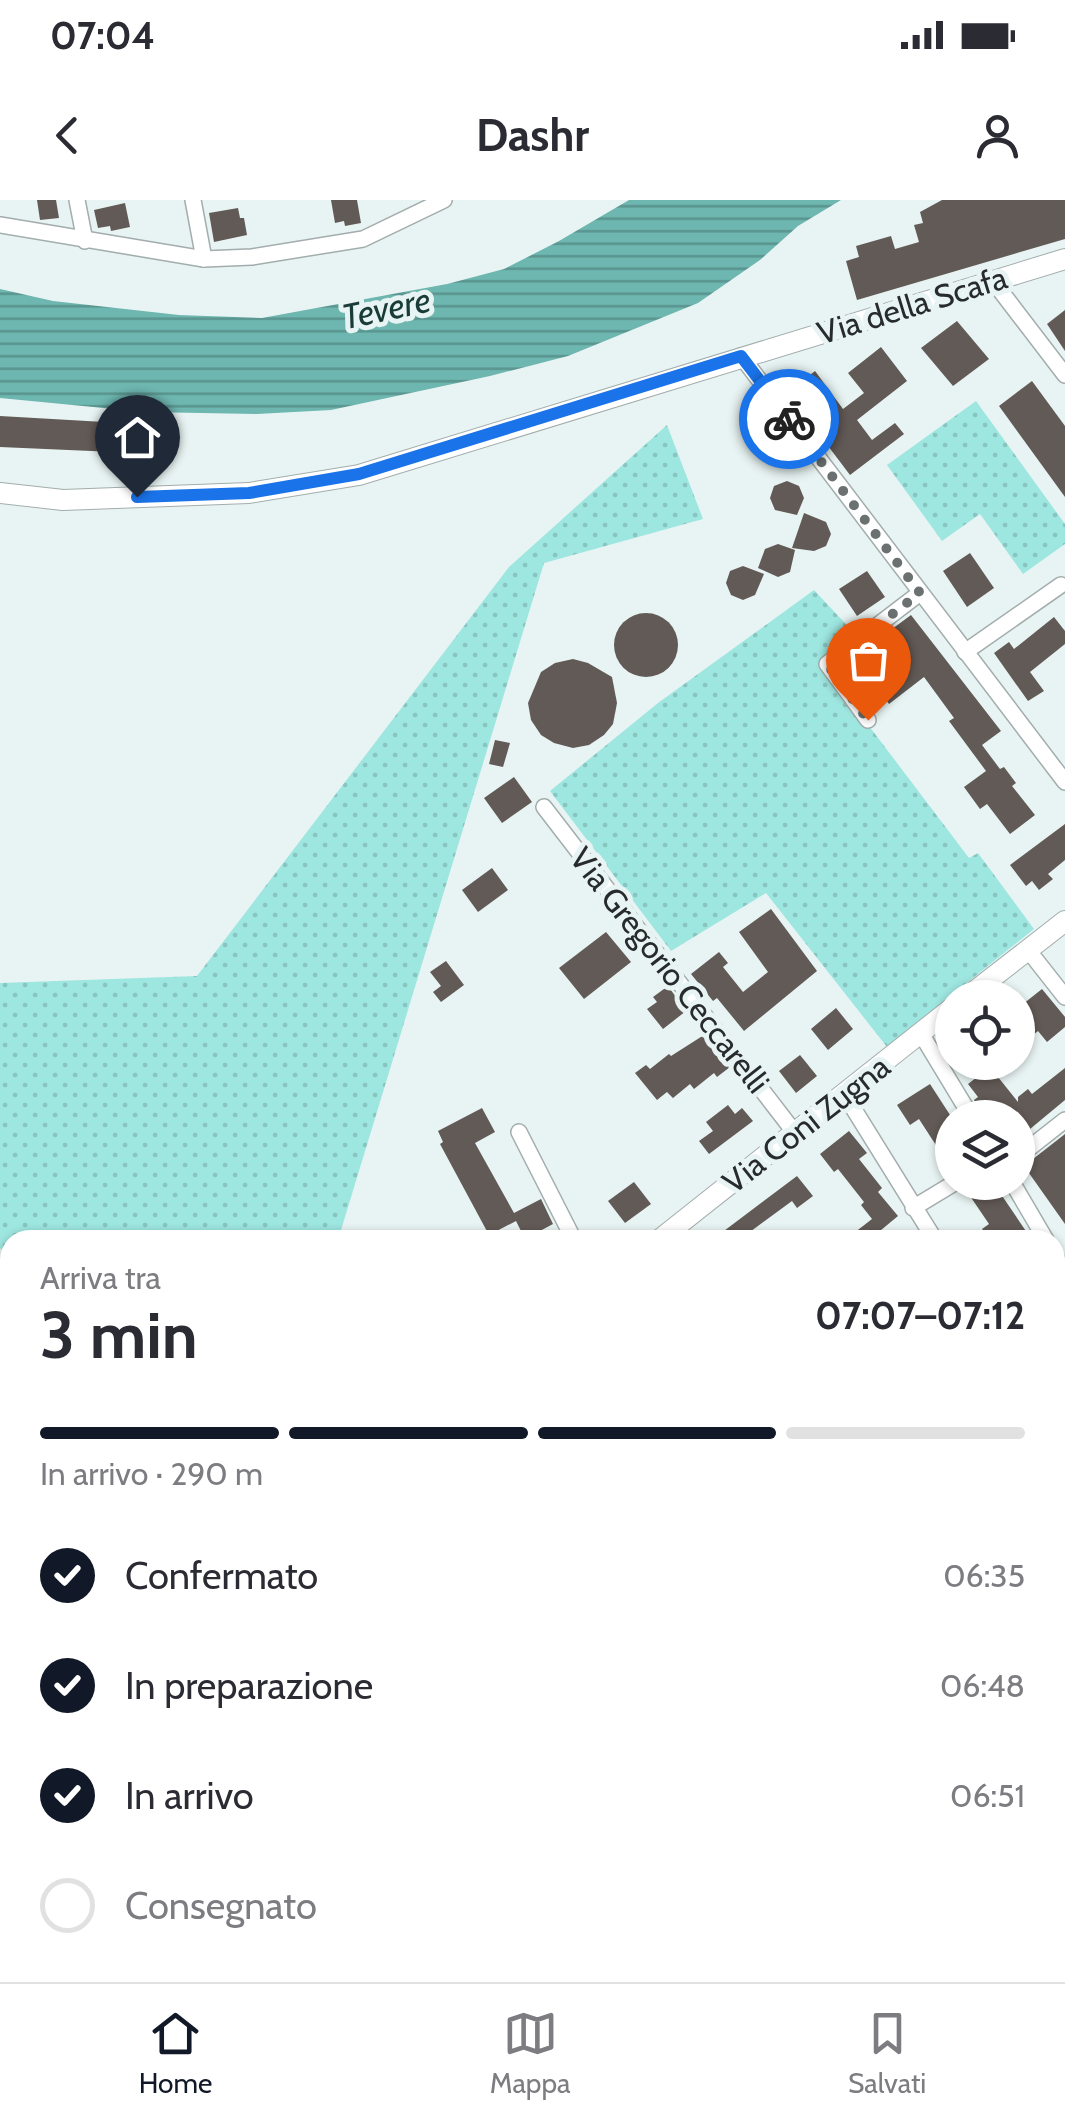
<!DOCTYPE html>
<html lang="it">
<meta charset="utf-8">
<style>
:root{--surface:#fff;--page:#f2f2f3;--text:#2b2b33;--muted:#7c7c81;--line:#e1e1e2;--accent:#111827}
body{margin:0;font-family:Cabin,sans-serif;background:var(--page);color:var(--text);height:100vh;display:flex;flex-direction:column;font-size:38px;white-space:nowrap}
*{box-sizing:border-box;margin:0}
p{font-size:32px;color:var(--muted)}
.icon{flex:none;width:55px;height:55px;fill:none;stroke:currentColor;stroke-width:2;stroke-linecap:round;stroke-linejoin:round}
.map{position:relative;flex:1;overflow:hidden}
.sheet{position:absolute;left:0px;top:1030px;width:1065px;height:752px;display:flex;flex-direction:column;background:var(--surface);border-radius:30px 30px 0 0;box-shadow:0 2px 8px #0004}
.sheet>*{flex:none}
.controls{position:absolute;left:935px;top:780px;display:grid;gap:20px}
.controls a{display:grid;place-items:center;width:100px;height:100px;border-radius:50%;background:var(--surface);box-shadow:0 2px 8px #0004;font-size:50px}
.pin{position:absolute;display:grid;place-items:center;width:85px;height:85px;color:#fff;margin:-102px -42px;border-radius:50% 50% 50% 0;rotate:-45deg;box-shadow:0 0 10px #0007}
.pin .icon{rotate:45deg}
.courier{position:absolute;display:grid;place-items:center;width:100px;height:100px;margin:-50px;border:8px solid #1a73e8;border-radius:50%;background:#fff;color:#222;box-shadow:0 2px 12px #0007}
.head em{font-style:normal;font-weight:800}
.head div{display:flex;flex-direction:column-reverse}
.head{display:flex;align-items:center;justify-content:space-between;height:170px;padding:0 40px}
h1{font-size:65px;font-weight:800;line-height:75px}
.bar{display:grid;grid-template-columns:repeat(4,1fr);gap:15px 10px;align-content:center;height:120px;padding:0 40px}
.bar i{height:12px;border-radius:8px;background:var(--line)}
.bar .selected{background:var(--accent)}
.bar p{grid-column:span 4}
ol{padding:0 40px;list-style:none}
li{display:flex;align-items:center;gap:30px;height:110px}
li p{margin-inline-start:auto}
li .icon{padding:10px;border-radius:50%;background:var(--accent);color:#fff;stroke-width:4}
li:last-child{color:var(--muted)}
li i{width:55px;height:55px;border:5px solid var(--line);border-radius:50%}
.status{display:flex;justify-content:space-between;align-items:center;height:70px;padding:0 50px;background:var(--surface);direction:ltr}
.status svg{height:28px;fill:currentColor}
header{display:flex;justify-content:space-between;align-items:center;height:130px;padding:0 40px;background:var(--surface);font-size:45px;font-weight:800}
.tabs{display:flex;justify-content:space-around;align-items:center;height:140px;border-top:2px solid var(--line);background:var(--surface);font-size:28px;color:var(--muted)}
.tabs a{display:grid;justify-items:center;gap:5px}
.tabs .selected{color:var(--accent)}
.map>svg:first-child{display:block}
.grass{fill:url(#grass-dots)}
.water{fill:url(#water-rules)}
.lines{fill:none;stroke-linecap:round;stroke-linejoin:round}
.stream{stroke:#6eb6b0;stroke-width:5}
.canal{stroke:#6eb6b0;stroke-width:18}
.building{fill:#625a56}
.service-casing{stroke:#a2adac;stroke-width:10}
.minor-casing{stroke:#a2adac;stroke-width:18}
.tertiary-casing{stroke:#a2adac;stroke-width:22}
.service{stroke:#fff;stroke-width:8}
.minor{stroke:#fff;stroke-width:15}
.tertiary{stroke:#fff;stroke-width:20}
.done{stroke:#6b7171;stroke-width:10;stroke-dasharray:0 18}
.route{stroke:#1a73e8;stroke-width:12}
.labels{text-anchor:middle;dominant-baseline:central;stroke-width:10;stroke-linejoin:round;paint-order:stroke}
.street-label{font-size:32px;fill:#272b2b;stroke:#e8f4f3}
.water-label{font-size:35px;font-style:italic;fill:#193c39;stroke:#e8f4f3}
</style>
<div class="status"><b>07:04</b><svg viewBox="0 0 49 12"><path d="M0 12V9h3v3zM5 12V6h3v6zM10 12V3h3v9zM15 12V0h3v12zM26 1h20v11H26zM47 4h2v5h-2z"/></svg></div>
<header><svg class="icon" aria-label="back" viewBox="0 0 24 24"><path d="M15 5l-7 7 7 7"/></svg>Dashr<svg class="icon" aria-label="person" viewBox="0 0 24 24"><circle cx="12" cy="8" r="4"/><path d="M4 21q1-7 8-7t8 7"/></svg></header>
<div class="map">
<svg width="1065" height="1782" viewBox="0 0 1065 1782">
<defs>
<pattern id="grass-dots" width="8" height="8" patternUnits="userSpaceOnUse" patternTransform="scale(2.5)"><rect width="8" height="8" fill="#9ee6e0"/><path d="M2 2h.1M6 6h.1" fill="none" stroke="#88c5c0" stroke-width="1.8" stroke-linecap="round"/></pattern>
<pattern id="water-rules" width="6" height="5" patternUnits="userSpaceOnUse" patternTransform="scale(2.5)"><rect width="6" height="5" fill="#6eb6b0"/><path d="M0 2.5h6" fill="none" stroke="#5a948f"/></pattern>
</defs>
<rect width="100%" height="100%" fill="#e8f4f3"/>
<g class="grass">
<path d="M976 201 1065 324V344L1023 374 980 314 942 341 887 265Z"/>
<path d="M667 225 703 319 544 363 338 1040H10V1061L0 1048V783L197 776 509 367Z"/>
<path d="M814 390 857 436 819 460 969 658 978 653 1034 729 887 847 766 693 671 751 550 591 658 503Z"/>
<path d="M1065 1145V1360L1055 1344V1152Z"/>
<path d="M10 1475V1772H520L528 1782H0V1478Z"/>
</g>
<path class="water" d="M629 0H841L798 26 760 60 698 103 568 156 490 176 331 210 257 214 145 212 0 198V89L53 101 179 115 262 118 447 84 504 69 559 41Z"/>
<g class="lines">
<g class="stream">
<path d="M1055 1631 1065 1624"/>
<path d="M854 1782 867 1772"/>
</g>
<g class="canal">
<path d="M0 1069 10 1082"/>
<path d="M544 1772 551 1782"/>
</g>
</g>
<g class="building">
<path d="M37 0H56L59 18 40 20Z"/>
<path d="M331 0H357L361 23 345 26 344 21 335 23Z"/>
<path d="M942 0H1065V39L857 100 846 61 859 57 856 46 891 36 895 49 919 42 914 25 923 23 920 12Z"/>
<path d="M125 3 130 27 111 31 110 26 98 28 94 10Z"/>
<path d="M238 8 240 18H244L247 35 214 42 209 13Z"/>
<path d="M1065 110V151L1047 124Z"/>
<path d="M957 121 989 159 953 186 921 148Z"/>
<path d="M881 147 907 181 857 220 872 240 895 223 904 234 850 275 816 230 818 228 786 183 800 173 805 179 815 171 843 209 864 193 848 173Z"/>
<path d="M1032 181 1065 226V297L999 206Z"/>
<path d="M0 216 139 224 137 253 0 247Z"/>
<path d="M787 281 799 286 804 298 797 315 775 310 770 298 774 286Z"/>
<path d="M804 313 826 322 831 334 826 346 814 351 792 348Z"/>
<path d="M778 344 795 350 790 372 778 377 758 368 765 349Z"/>
<path d="M970 353 994 388 967 407 943 371Z"/>
<path d="M743 366 764 374 755 395 743 400 731 395 726 383 730 371Z"/>
<path d="M867 371 885 397 857 416 839 389Z"/>
<circle cx="646" cy="445" r="32"/>
<path d="M911 415 1001 531 982 545 1000 569 1004 567 1016 583 1012 586 1035 615 1010 634 987 604 980 609 964 587 986 571 949 521 954 518 924 477 889 504 859 464 897 435 892 429Z"/>
<path d="M1054 417 1065 431V444L1030 472 1044 491 1028 501 994 453 1009 442 1014 449Z"/>
<path d="M573 459 588 463 612 477 617 503 613 524 604 535 589 545 573 548 554 543 541 535 531 520 528 503 541 472 555 463Z"/>
<path d="M495 540 510 543 503 567 489 564Z"/>
<path d="M514 577 532 602 502 623 484 598Z"/>
<path d="M1065 624V660L1048 674 1053 679 1039 690 1032 681 1026 686 1010 665Z"/>
<path d="M492 668 508 690 478 712 462 690Z"/>
<path d="M771 709 817 771 744 831 717 798 713 801 691 774 719 752 728 763 723 767 743 792 768 772 739 732Z"/>
<path d="M606 732 631 762 584 799 559 768Z"/>
<path d="M446 761 464 785 441 802 433 792 441 786 430 772Z"/>
<path d="M668 786 686 811 663 829 647 809 657 802 653 797Z"/>
<path d="M1042 789 1065 817V827L1047 842 1038 831 1018 847V808Z"/>
<path d="M836 808 853 829 828 850 811 829Z"/>
<path d="M704 835 730 867 717 877 714 873 694 889 690 884 673 898 667 892 657 900 635 873 646 865 650 869 669 854 671 856Z"/>
<path d="M800 855 817 876 796 893 779 871Z"/>
<path d="M990 867 1018 902V897L1028 889 1032 894 1065 868V900L1018 939V918H998L990 908 982 914 974 900 978 897 968 884Z"/>
<path d="M930 884 952 918V970L919 919 910 925 897 905Z"/>
<path d="M728 905 735 914 742 908 753 921 709 954 699 941 713 931 706 922Z"/>
<path d="M482 908 495 932 475 943 514 1013 541 999 553 1024 525 1039 516 1021 489 1035 440 944 443 942 438 931Z"/>
<path d="M849 931 867 953 859 959 882 988 878 992 898 1016 869 1040H845L872 1019 861 1005 864 1002 838 969 834 972 820 954Z"/>
<path d="M1065 934V1024L1024 966Z"/>
<path d="M797 976 813 996 797 1008 792 1001 739 1040H712Z"/>
<path d="M634 982 651 1004 625 1023 608 1001Z"/>
<path d="M992 982 994 984 1032 1040H990L982 1029 989 1024 970 996Z"/>
</g>
<g class="lines">
<defs>
<path id="service" d="M0 1110 10 1123"/>
<g id="minor">
<path d="M77 0 85 41"/>
<path d="M193 0 204 59"/>
<path d="M0 25 204 59 252 57 363 39 444 0"/>
<path d="M993 81 1065 175"/>
<path d="M741 156 1065 582"/>
<path d="M965 452 1061 385"/>
<path d="M868 520 827 464 920 393"/>
<path d="M544 607 795 933"/>
<path d="M1028 750 1065 797"/>
<path d="M920 832 972 918"/>
<path d="M845 895 935 1040"/>
<path d="M519 932 574 1040"/>
<path d="M1018 957 1065 920"/>
<path d="M1012 982 1046 1040"/>
<path d="M913 1008 956 982"/>
<path d="M1055 1056 1065 1072"/>
<path d="M1055 1113 1065 1105"/>
<path d="M0 1322 10 1336"/>
<path d="M1055 1381 1065 1395"/>
<path d="M1055 1513 1065 1506"/>
<path d="M1055 1760 1065 1772"/>
<path d="M701 1782 713 1772"/>
</g>
<g id="tertiary">
<path d="M0 293 63 300 249 293 359 275 1065 59"/>
<path d="M966 798 1065 721"/>
<path d="M659 1040 952 808"/>
<path d="M0 1465 10 1462"/>
</g>
</defs>
<use href="#service" class="service-casing"/>
<use href="#minor" class="minor-casing"/>
<use href="#tertiary" class="tertiary-casing"/>
<use href="#service" class="service"/>
<use href="#minor" class="minor"/>
<use href="#tertiary" class="tertiary"/>
</g>
<g class="lines">
<path class="done" d="M789 219 920 393 827 464 868 520"/>
<path class="route" d="M137 297 249 293 359 274 741 156 789 219"/>
</g>
<g class="labels">
<g class="street-label">
<text transform="translate(912 105) rotate(-17)">Via della Scafa</text>
<text transform="translate(670 770) rotate(52)">Via Gregorio Ceccarelli</text>
<text transform="translate(806 924) rotate(-38)">Via Coni Zugna</text>
</g>
<g class="water-label">
<text transform="translate(386 108) rotate(-12)">Tevere</text>
</g>
</g>
</svg>
<div class="controls">
<a><svg class="icon" aria-label="locate" viewBox="0 0 24 24"><circle cx="12" cy="12" r="6"/><path d="M12 2v4M12 18v4M2 12h4M18 12h4"/></svg></a>
<a><svg class="icon" aria-label="layers" viewBox="0 0 24 24"><path d="M12 4l9 5-9 5-9-5zM3 14l9 5 9-5"/></svg></a>
</div>
<div class="pin" style="left:868px;top:520px;background:#ea580c"><svg class="icon" aria-label="bag" viewBox="0 0 24 24"><path d="M5 8h14l-1 12H6zM9 8a3 3 0 0 1 6 0"/></svg></div>
<div class="pin" style="left:137px;top:297px;background:#1f2937"><svg class="icon" aria-label="home" viewBox="0 0 24 24"><path d="M3 11l9-7 9 7M6 9v11h12V9"/></svg></div>
<div class="courier" style="left:789px;top:219px"><svg class="icon" aria-label="bike" viewBox="0 0 24 24"><circle cx="6" cy="16" r="4"/><circle cx="18" cy="16" r="4"/><path d="M6 16l4-8h5l3 8M10 8l3 8H6M13 5h3"/></svg></div>
<section class="sheet">
<div class="head"><div><h1>3 min</h1><p>Arriva tra</p></div><em>07:07–07:12</em></div>
<div class="bar"><i class="selected"></i><i class="selected"></i><i class="selected"></i><i></i><p>In arrivo · 290 m</p></div>
<ol>
<li><svg class="icon" aria-label="check" viewBox="0 0 24 24"><path d="M5 12l5 5 9-10"/></svg>Confermato<p>06:35</p></li>
<li><svg class="icon" aria-label="check" viewBox="0 0 24 24"><path d="M5 12l5 5 9-10"/></svg>In preparazione<p>06:48</p></li>
<li><svg class="icon" aria-label="check" viewBox="0 0 24 24"><path d="M5 12l5 5 9-10"/></svg>In arrivo<p>06:51</p></li>
<li><i></i>Consegnato</li>
</ol>
</section>
</div>
<nav class="tabs">
<a class="selected"><svg class="icon" aria-label="home" viewBox="0 0 24 24"><path d="M3 11l9-7 9 7M6 9v11h12V9"/></svg>Home</a>
<a><svg class="icon" aria-label="map" viewBox="0 0 24 24"><path d="M3 6l6-2 6 2 6-2v14l-6 2-6-2-6 2zM9 4v14M15 6v14"/></svg>Mappa</a>
<a><svg class="icon" aria-label="saved" viewBox="0 0 24 24"><path d="M7 4h10v16l-5-4-5 4z"/></svg>Salvati</a>
</nav>
